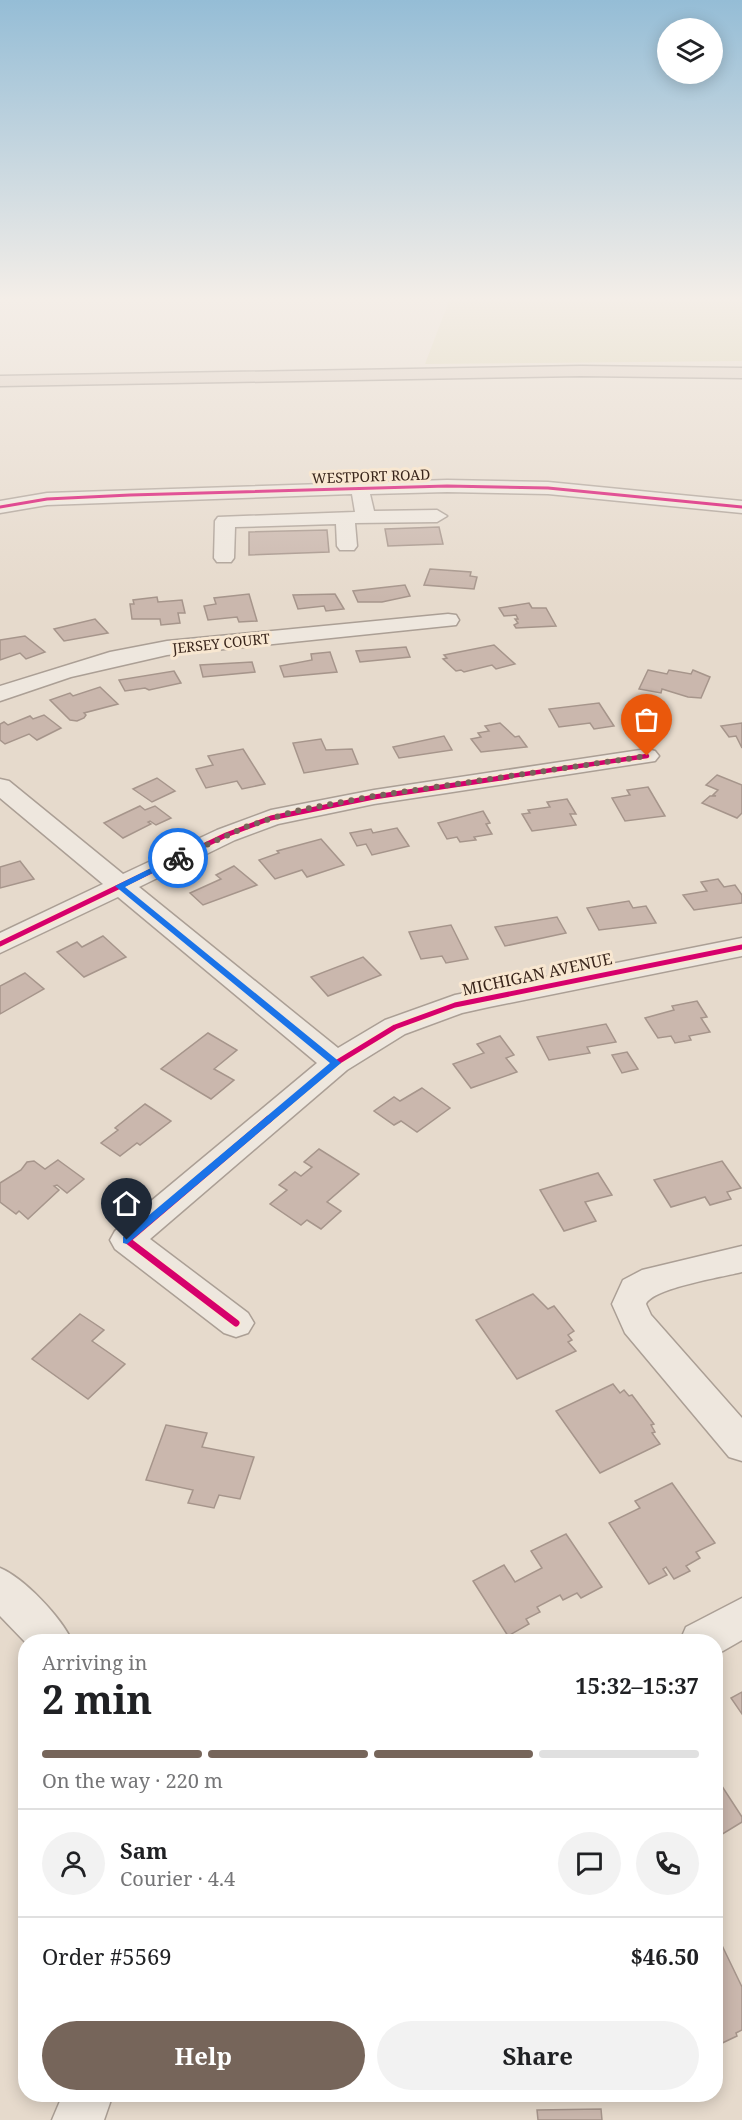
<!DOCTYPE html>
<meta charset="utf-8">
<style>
:root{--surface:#fff;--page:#f2f2f2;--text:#202124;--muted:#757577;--line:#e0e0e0;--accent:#76655a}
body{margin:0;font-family:"Noto Serif",serif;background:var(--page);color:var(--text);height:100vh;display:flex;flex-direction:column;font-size:22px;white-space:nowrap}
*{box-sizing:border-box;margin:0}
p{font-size:20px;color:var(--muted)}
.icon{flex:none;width:33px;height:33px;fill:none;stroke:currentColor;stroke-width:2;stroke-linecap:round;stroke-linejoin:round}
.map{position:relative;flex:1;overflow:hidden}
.sheet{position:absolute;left:18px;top:1634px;width:705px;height:468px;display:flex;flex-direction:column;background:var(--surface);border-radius:24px;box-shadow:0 3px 15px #0003}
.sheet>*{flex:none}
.controls{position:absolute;left:657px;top:18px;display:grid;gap:12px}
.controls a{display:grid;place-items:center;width:66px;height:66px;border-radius:50%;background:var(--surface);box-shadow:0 3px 15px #0003;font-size:30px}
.pin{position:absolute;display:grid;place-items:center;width:51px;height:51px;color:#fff;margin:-62px -26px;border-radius:50% 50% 50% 0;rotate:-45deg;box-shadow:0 0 6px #0007}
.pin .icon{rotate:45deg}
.courier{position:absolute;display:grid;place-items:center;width:60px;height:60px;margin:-30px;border:4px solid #1a73e8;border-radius:50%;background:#fff;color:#222;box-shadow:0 2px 8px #0007}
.summary em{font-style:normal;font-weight:700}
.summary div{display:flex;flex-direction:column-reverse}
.summary{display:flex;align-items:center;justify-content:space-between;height:102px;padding:0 24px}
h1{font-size:39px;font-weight:700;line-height:45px}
.bar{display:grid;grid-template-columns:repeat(4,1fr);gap:9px 6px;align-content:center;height:72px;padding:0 24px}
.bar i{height:8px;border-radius:4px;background:var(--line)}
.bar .selected{background:var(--accent)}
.bar p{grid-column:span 4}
.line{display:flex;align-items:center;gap:15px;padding:0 24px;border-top:2px solid var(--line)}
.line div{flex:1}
.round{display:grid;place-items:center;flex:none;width:63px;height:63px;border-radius:32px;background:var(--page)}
.button{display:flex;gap:12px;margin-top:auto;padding:12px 24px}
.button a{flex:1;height:69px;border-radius:36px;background:var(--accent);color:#fff;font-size:24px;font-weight:700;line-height:69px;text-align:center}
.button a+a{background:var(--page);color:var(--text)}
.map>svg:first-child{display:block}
.green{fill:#dad3ad}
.building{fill:#cab7ad;stroke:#a6958b;stroke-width:1.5}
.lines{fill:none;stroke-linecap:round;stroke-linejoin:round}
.minor-casing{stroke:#ab9f95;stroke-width:3}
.highway-casing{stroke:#90857c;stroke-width:3}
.minor{fill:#eee7de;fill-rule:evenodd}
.highway{fill:#d9cabd;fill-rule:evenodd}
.cycleway-far3-casing{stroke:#f8e7d1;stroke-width:5}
.cycleway-far2-casing{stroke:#f8e7d1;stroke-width:8}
.cycleway-far1-casing{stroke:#f8e7d1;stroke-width:9}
.cycleway-casing{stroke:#f8e7d1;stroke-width:10}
.cycleway-far3{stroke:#d6006c;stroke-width:3}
.cycleway-far2{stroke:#d6006c;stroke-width:4.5}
.cycleway-far1{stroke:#d6006c;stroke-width:5}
.cycleway{stroke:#d6006c;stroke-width:7}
.route{fill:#1a73e8}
.done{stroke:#76655a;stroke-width:6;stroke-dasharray:0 10.8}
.labels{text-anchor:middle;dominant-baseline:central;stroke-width:6;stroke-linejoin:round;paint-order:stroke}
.far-street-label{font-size:14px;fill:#3a261c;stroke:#f8e7d1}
.street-label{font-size:16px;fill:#3a261c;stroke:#f8e7d1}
</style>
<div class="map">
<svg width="742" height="2120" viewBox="0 0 742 2120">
<rect width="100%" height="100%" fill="#e6dacc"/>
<path class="green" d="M449 301H742V361L425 364Z"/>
<g class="building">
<path d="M439 527 443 544 388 546 385 529Z"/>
<path d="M327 530 329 552 249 555V532Z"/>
<path d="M430 569 471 572 470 576 477 577 474 589 424 585Z"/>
<path d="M405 585 410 596 382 602H358L353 591Z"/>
<path d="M249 594 257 621 239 622 237 617 208 620 204 606 216 604 214 598Z"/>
<path d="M335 594 344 609 326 611 324 606 298 609 293 595Z"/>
<path d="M157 597 158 602 182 600 185 613H178L180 623 161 625 160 619H132L130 604H134L133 600Z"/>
<path d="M529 603 532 608H546L556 626 516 628 514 625 518 623 515 619H518L516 615 504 616 499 608Z"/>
<path d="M95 619 108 633 64 641 54 629Z"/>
<path d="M25 636 45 652 26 659 20 653 0 660V640Z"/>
<path d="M494 645 515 664 496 669 492 665 464 672 461 670 456 671 443 659 447 658 444 655Z"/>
<path d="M406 647 410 657 360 662 356 651Z"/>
<path d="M330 652 337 672 284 677 280 666 312 660 311 654Z"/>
<path d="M252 662 255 672 203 677 200 665Z"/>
<path d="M648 670 667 674 669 670 691 674 693 670 710 677 701 698 688 697 662 689 661 693 639 689Z"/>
<path d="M174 671 181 683 149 690 145 688 125 691 119 680Z"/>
<path d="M100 687 118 704 84 713 86 715 84 718 77 721 70 720 50 700 70 693 73 696Z"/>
<path d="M599 703 614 726 594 729 590 723 559 727 549 709Z"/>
<path d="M44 715 61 728 37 740 29 734 5 744 0 740V724L4 722 8 725 30 716 33 719Z"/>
<path d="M500 723 515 737 519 736 527 747 481 752 471 739 481 737 478 733 489 731 485 726Z"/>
<path d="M742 723V748L736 736 729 737 721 726Z"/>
<path d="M444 736 452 750 399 758 393 747Z"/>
<path d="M321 739 326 750 352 749 358 764 304 773 293 743Z"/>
<path d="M243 749 265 784 242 789 237 781 206 788 196 769 213 765 208 756Z"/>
<path d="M717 775 742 785V813L737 818 702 803 710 796H716L713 795 718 790 706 785Z"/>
<path d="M157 778 175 791 152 802 133 789Z"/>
<path d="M648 787 665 816 625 821 612 798 630 795 627 790Z"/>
<path d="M567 799 576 814H570L576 825 532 831 522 814 530 813 528 810 550 807 547 802Z"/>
<path d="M140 806 145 810 155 806 171 818 156 825 150 821 148 822 151 824 123 838 104 823Z"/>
<path d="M483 811 490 823 486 824 492 834 474 837 476 840 460 842 457 837 447 839 438 823Z"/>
<path d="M397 828 409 846 372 855 366 844 357 846 350 833 371 829 373 833Z"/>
<path d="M321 839 344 865 307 877 302 870 275 879 259 860 279 853 277 851Z"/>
<path d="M20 861 34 879 0 888V867Z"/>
<path d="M234 866 257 885 203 905 190 893 221 879 216 875Z"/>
<path d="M718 879 724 887 735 885 742 895V903L694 910 683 895 707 891 701 882Z"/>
<path d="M629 901 633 908 646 906 656 923 599 930 587 908Z"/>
<path d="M557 917 566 933 505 946 495 927Z"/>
<path d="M451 925 468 959 446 963 442 956 421 959 409 932Z"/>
<path d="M103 936 126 957 84 977 57 952 77 942 82 947Z"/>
<path d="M363 957 381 975 328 996 311 977Z"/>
<path d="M25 973 44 989 0 1014V986Z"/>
<path d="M697 1001 707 1017 701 1018 710 1032 689 1036 691 1040 675 1043 671 1036 658 1038 645 1018 674 1010 672 1006Z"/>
<path d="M606 1024 616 1042 587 1047 590 1053 549 1060 537 1037Z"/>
<path d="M208 1033 237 1050 214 1069 234 1080 211 1099 161 1069Z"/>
<path d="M500 1036 514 1055 506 1058 517 1072 471 1088 453 1064 484 1053 477 1044Z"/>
<path d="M627 1052 638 1069 622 1073 612 1055Z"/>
<path d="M422 1088 450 1108 417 1132 401 1121 394 1125 374 1111 394 1097 400 1101Z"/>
<path d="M145 1104 171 1121 140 1145 137 1143 120 1156 101 1143 118 1130 115 1128Z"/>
<path d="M319 1149 359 1174 327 1202 341 1211 321 1229 307 1220 301 1225 270 1204 287 1190 279 1185 295 1172 301 1176 312 1167 304 1162Z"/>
<path d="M58 1160 84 1179 67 1193 57 1185 54 1186 59 1190 28 1219 19 1211 16 1214 0 1202V1183L21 1170 27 1162 34 1161 45 1169Z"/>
<path d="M722 1161 741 1188 727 1192 731 1199 710 1205 705 1197 671 1207 654 1180Z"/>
<path d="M598 1173 612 1195 585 1202 596 1221 564 1231 540 1190Z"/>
<path d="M533 1294 548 1309 554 1306 574 1331 568 1335 572 1340 568 1342 576 1351 517 1379 476 1320Z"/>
<path d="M80 1314 104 1330 92 1341 125 1364 88 1399 32 1359Z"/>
<path d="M613 1384 620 1393 624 1390 629 1396 632 1395 654 1424 651 1425 655 1432 652 1433 660 1444 600 1473 556 1411Z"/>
<path d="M166 1425 207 1433 202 1447 254 1457 240 1499 219 1495 214 1508 188 1503 193 1490 146 1480Z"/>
<path d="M672 1483 715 1543 696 1552 700 1558 686 1566 690 1571 674 1579 666 1567 663 1569 667 1575 649 1584 609 1523 640 1508 635 1501Z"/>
<path d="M566 1534 602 1587 581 1598 577 1593 563 1600 560 1595 537 1607 540 1612 526 1619 529 1624 508 1636 473 1581 504 1565 515 1582 542 1568 531 1551Z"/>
<path d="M742 1692V1714L731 1698Z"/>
<path d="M716 1777 742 1817V1822L716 1838Z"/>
<path d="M716 1933 742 1987V2030L736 2033 737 2036 716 2046Z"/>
<path d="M601 2109 602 2120H538L537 2110Z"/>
</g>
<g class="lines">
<defs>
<g id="minor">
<path d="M447 480 548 482 742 501V513L548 494 447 492 370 494 374 511 437 510 447 516 437 522 355 523 357 546 354 550H340L337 546 336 524 235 527 234 558 231 562H217L214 558 215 521 218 517 355 512 352 494 47 505 0 513V501L47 493Z"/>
<path d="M448 614 456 615 459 620 456 625 167 655 71 677 0 701V686L110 652 167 641Z"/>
<path d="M647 749 655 751 659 756 655 761 374 804 278 824 235 840 139 887 338 1048 385 1020 455 995 742 938V956L489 1007 462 1013 405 1034 347 1070 150 1239 248 1313 254 1323 248 1333 236 1337 224 1333 115 1249 110 1240 115 1231 317 1063 118 897 0 953V933L103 884 0 798V779L9 781 123 874 217 830 271 810 374 790Z"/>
<path d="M742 1246V1272C723 1277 653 1288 646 1304L651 1315 742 1418V1461L729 1457 625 1333 612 1304 623 1280 642 1270Z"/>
<path d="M0 1568C24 1578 61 1617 72 1641H26V1643L0 1616Z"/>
<path d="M742 1598V1640L716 1655V1641H680L686 1627Z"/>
<path d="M63 2094H113L104 2120H52Z"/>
</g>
<path id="highway" d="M581 366 742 368V378L581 376 0 386V376Z"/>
</defs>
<use href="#minor" class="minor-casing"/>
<use href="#highway" class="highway-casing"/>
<use href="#minor" class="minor"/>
<use href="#highway" class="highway"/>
<defs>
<path id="cycleway-far3" d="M0 507 47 499 130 495 447 486 548 488 742 507"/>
<path id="cycleway-far2" d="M498 778 647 756"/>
<g id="cycleway-far1">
<path d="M0 944 226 835 271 818 374 797 508 777"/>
<path d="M268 1121 336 1063 395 1027 455 1005 742 947"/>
</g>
<path id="cycleway" d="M236 1323 127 1240 269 1119"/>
</defs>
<use href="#cycleway-far3" class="cycleway-far3-casing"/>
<use href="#cycleway-far2" class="cycleway-far2-casing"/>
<use href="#cycleway-far1" class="cycleway-far1-casing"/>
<use href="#cycleway" class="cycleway-casing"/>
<use href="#cycleway-far3" class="cycleway-far3"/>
<use href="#cycleway-far2" class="cycleway-far2"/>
<use href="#cycleway-far1" class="cycleway-far1"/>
<use href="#cycleway" class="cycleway"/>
</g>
<linearGradient id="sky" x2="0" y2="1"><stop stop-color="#95bdd6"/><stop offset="0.5" stop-color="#f4eee8"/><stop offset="1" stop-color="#f4eee8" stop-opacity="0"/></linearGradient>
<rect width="742" height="598" fill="url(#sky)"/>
<path class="route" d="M175 856 182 858 125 887 341 1063 127 1244 123 1243V1237L330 1063 115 886Z"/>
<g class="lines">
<path class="done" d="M178 858 248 826 295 811 374 796 647 756"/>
</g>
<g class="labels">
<g class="far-street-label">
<text transform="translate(371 476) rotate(-2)">WESTPORT ROAD</text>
<text transform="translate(221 643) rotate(-6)">JERSEY COURT</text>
</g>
<g class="street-label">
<text transform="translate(537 974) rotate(-12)">MICHIGAN AVENUE</text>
</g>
</g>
</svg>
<div class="controls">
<a><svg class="icon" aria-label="layers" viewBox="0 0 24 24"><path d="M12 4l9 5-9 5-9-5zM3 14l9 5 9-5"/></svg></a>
</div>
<div class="pin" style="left:647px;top:756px;background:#ea580c"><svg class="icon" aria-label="bag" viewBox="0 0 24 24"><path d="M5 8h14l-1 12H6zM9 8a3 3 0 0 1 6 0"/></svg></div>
<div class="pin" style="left:127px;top:1240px;background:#1f2937"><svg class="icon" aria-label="home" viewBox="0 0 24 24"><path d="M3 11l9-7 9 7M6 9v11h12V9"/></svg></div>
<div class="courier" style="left:178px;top:858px"><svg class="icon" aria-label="bike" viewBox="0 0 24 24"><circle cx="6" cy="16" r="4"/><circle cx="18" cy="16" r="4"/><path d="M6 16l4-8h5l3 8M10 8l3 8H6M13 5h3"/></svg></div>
<section class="sheet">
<div class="summary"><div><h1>2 min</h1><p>Arriving in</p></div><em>15:32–15:37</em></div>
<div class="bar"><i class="selected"></i><i class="selected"></i><i class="selected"></i><i></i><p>On the way · 220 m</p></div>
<div class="line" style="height:108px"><a class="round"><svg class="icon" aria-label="person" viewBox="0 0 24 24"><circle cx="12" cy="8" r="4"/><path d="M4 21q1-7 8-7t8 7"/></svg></a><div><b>Sam</b><p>Courier · 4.4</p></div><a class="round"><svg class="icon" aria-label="chat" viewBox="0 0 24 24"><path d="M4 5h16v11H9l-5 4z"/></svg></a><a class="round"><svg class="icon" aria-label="phone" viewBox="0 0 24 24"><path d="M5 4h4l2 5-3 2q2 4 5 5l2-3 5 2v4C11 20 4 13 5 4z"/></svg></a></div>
<div class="line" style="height:78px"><div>Order #5569</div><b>$46.50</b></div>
<div class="button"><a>Help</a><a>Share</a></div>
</section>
</div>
